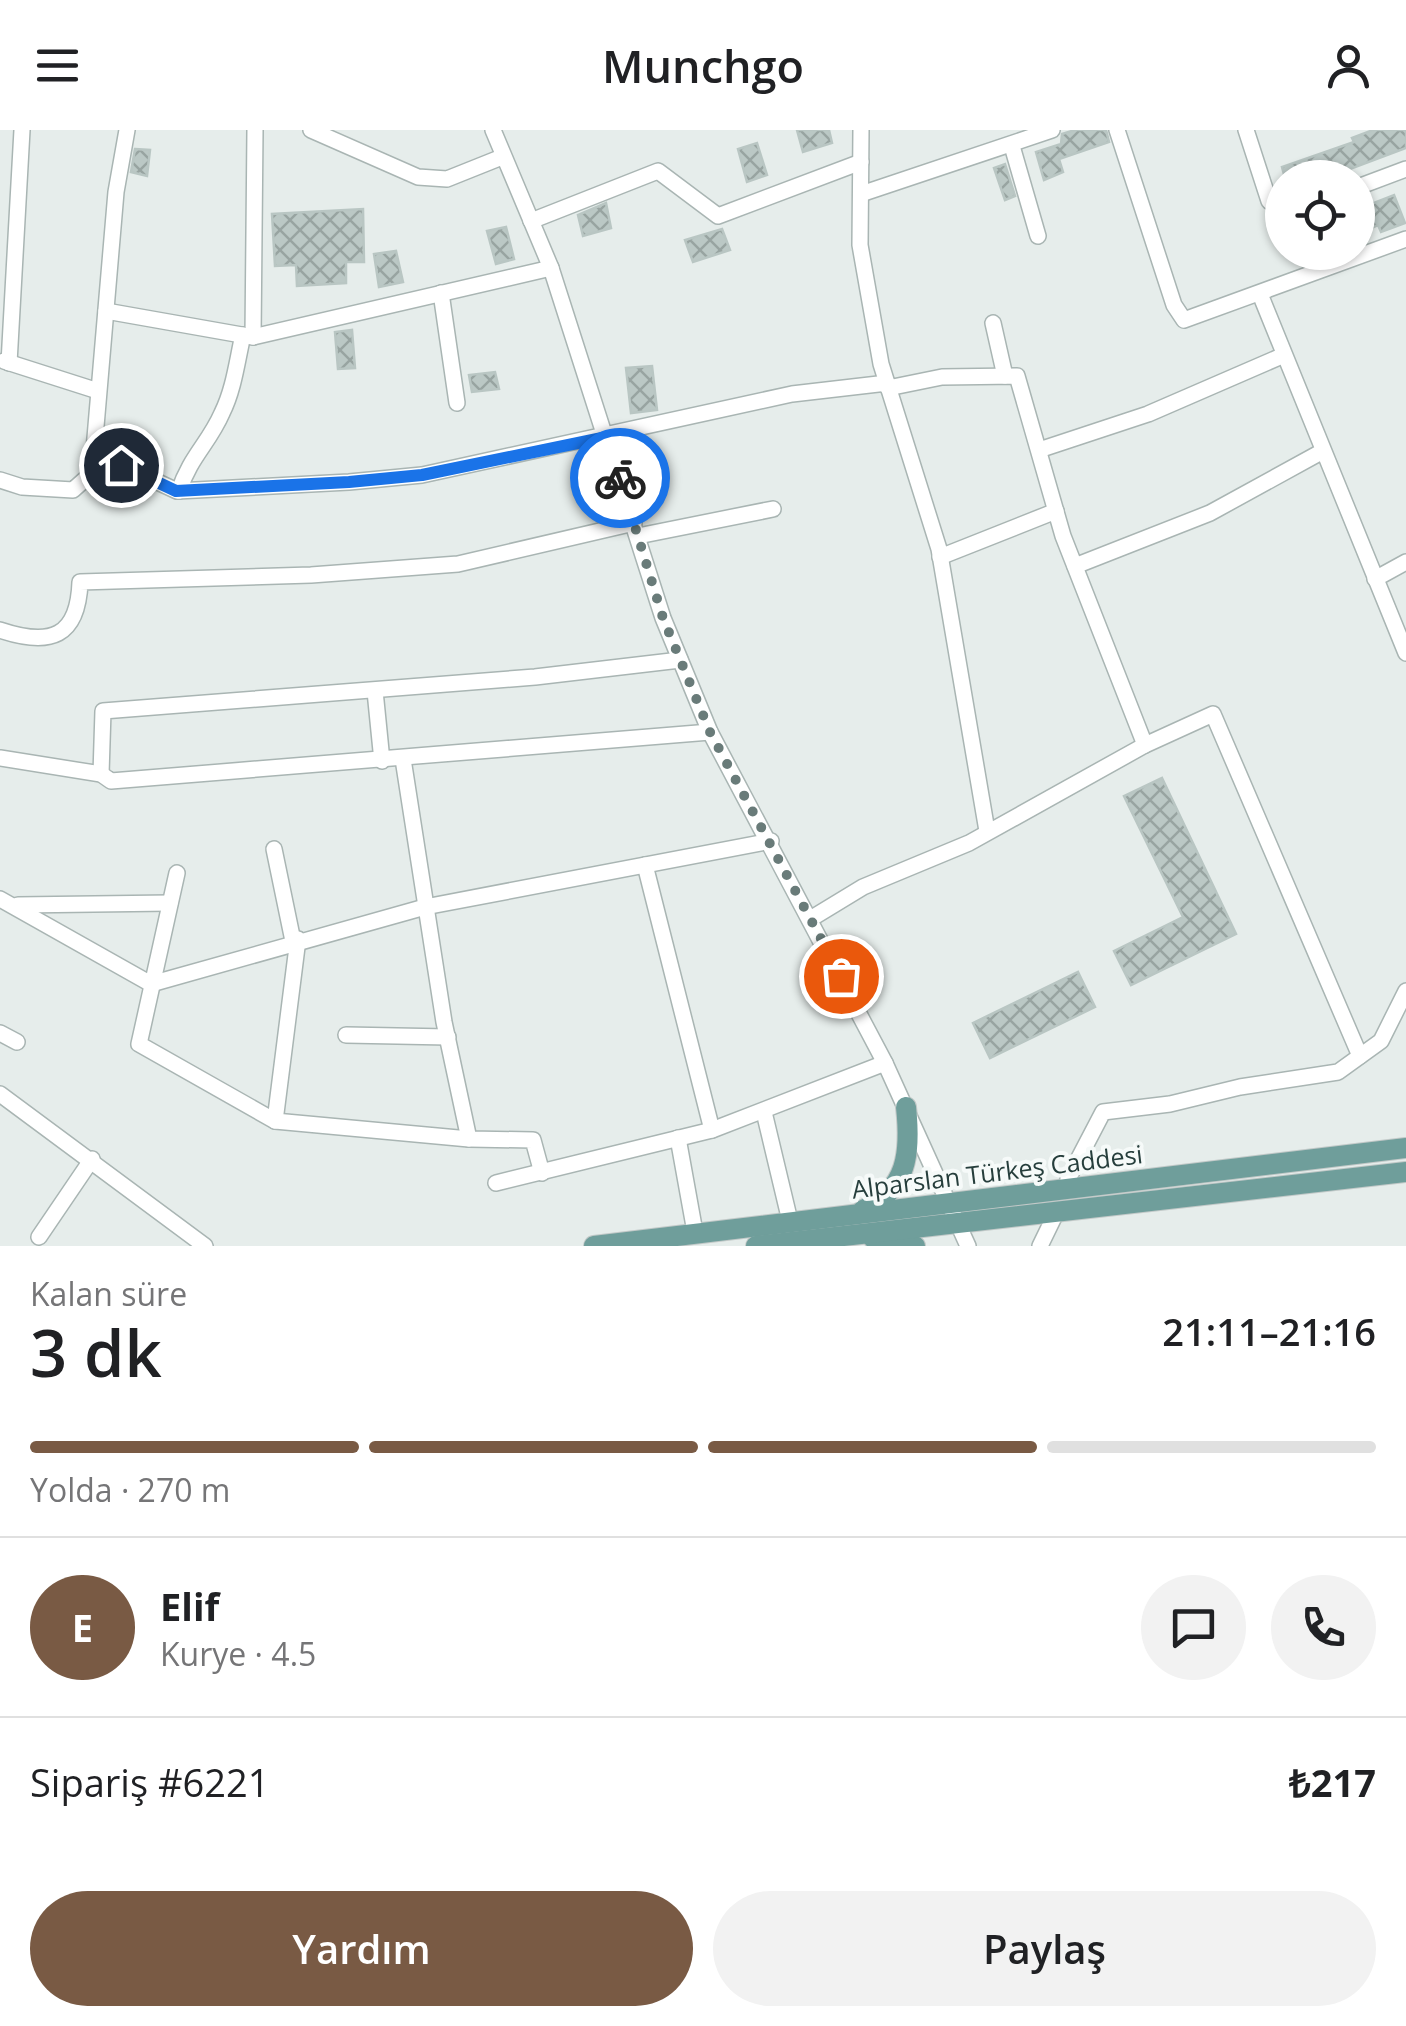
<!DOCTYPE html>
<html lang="tr">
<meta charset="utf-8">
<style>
:root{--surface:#fff;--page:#f2f2f2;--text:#202124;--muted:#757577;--line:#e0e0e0;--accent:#795a44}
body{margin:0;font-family:"Open Sans",sans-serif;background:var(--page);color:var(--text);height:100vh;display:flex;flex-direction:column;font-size:38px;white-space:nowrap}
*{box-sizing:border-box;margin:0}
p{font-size:32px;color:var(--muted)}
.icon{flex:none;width:55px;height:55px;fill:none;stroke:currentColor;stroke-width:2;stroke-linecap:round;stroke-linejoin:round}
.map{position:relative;height:1116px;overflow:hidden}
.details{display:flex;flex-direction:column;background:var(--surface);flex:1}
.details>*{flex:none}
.controls{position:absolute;left:1265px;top:30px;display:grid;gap:20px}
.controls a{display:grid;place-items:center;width:110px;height:110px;border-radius:50%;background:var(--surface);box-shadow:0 2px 8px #0004;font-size:50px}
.pin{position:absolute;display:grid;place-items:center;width:85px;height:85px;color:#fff;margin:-42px;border:5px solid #fff;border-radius:50%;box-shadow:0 2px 10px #0007}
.courier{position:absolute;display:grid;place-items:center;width:100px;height:100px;margin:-50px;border:8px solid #1a73e8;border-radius:50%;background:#fff;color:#222;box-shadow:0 2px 12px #0007}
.headline em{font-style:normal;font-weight:600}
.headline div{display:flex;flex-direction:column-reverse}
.headline{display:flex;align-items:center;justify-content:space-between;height:170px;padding:0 30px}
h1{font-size:65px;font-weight:600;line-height:75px}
.bar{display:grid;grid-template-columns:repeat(4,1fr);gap:15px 10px;align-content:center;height:120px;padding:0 30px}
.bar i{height:12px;border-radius:8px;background:var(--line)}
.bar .current{background:var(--accent)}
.bar p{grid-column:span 4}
.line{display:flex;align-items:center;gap:25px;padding:0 30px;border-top:2px solid var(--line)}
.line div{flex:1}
.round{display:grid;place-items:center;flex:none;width:105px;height:105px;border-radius:52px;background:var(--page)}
.primary-button{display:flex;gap:20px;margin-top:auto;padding:20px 30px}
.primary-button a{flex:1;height:115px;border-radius:60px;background:var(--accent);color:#fff;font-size:40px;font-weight:600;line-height:115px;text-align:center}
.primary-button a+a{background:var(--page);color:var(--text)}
header{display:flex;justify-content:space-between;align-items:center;height:130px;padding:0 30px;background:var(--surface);font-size:45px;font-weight:600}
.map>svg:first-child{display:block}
.building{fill:url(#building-cross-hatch);stroke:#b9c6c3;stroke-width:2.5}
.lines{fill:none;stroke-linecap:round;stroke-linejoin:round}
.minor-casing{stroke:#a9b5b3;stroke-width:18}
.major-casing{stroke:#c2c9c8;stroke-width:22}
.minor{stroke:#fff;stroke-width:15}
.major{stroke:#6f9e9b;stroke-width:20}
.done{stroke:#697b79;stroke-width:10;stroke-dasharray:0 18}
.route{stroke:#1a73e8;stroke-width:12}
.labels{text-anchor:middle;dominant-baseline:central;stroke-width:8;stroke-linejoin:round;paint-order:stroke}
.street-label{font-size:25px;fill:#263e3c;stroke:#f6faf9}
</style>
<header><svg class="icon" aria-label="menu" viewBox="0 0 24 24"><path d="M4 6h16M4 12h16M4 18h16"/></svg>Munchgo<svg class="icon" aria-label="person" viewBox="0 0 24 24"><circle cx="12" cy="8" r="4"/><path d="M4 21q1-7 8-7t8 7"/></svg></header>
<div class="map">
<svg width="1406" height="1116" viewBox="0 0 1406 1116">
<defs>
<pattern id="building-cross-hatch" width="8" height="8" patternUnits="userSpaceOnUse" patternTransform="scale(2.5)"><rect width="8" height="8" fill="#bbc8c5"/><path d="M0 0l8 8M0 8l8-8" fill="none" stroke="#98a4a1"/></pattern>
</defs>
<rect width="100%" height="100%" fill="#e6edeb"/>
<g class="building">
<path d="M797 0H829L832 13 803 22Z"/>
<path d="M1075 0H1106L1109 12 1059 29 1063 42 1044 50 1036 22 1061 14 1062 4Z"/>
<path d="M1373 0H1406V18L1326 48H1285L1282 37 1354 12 1352 8Z"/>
<path d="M757 13 767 45 747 52 738 19Z"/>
<path d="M135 19 150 20 147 46 131 42Z"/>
<path d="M1005 34 1015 66 1005 70 994 38Z"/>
<path d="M1394 65 1405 93 1381 102 1378 95 1358 104V79Z"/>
<path d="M606 73 611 98 583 106 578 85Z"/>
<path d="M363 79 364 132H346V153L297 156 296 135 275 136 272 84Z"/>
<path d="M506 97 514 129 496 134 487 101Z"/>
<path d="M722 99 730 120 693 132 685 110Z"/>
<path d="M396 121 403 152 379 157 374 124Z"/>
<path d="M352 200 355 238 338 239 335 202Z"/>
<path d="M652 236 657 280 631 283 626 238Z"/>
<path d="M495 242 499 259 472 262 469 245Z"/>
<path d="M1162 648 1236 804 1131 855 1114 821 1183 787 1124 666Z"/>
<path d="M1078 842 1095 877 990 928 973 893Z"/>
</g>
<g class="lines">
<defs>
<g id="minor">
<path d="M311 0 418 47 447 49 502 27"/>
<path d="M493 0 551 138 663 488 710 602 885 933 968 1116"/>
<path d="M861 0 860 115 881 234 939 419 987 701"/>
<path d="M1117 0 1174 175 1184 190 1406 109"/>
<path d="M1246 0 1269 71 1282 81"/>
<path d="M1012 16 1038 106"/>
<path d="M1358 57 1406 39"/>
<path d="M861 64 1052 0"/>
<path d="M531 91 658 41 718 86 861 32"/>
<path d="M441 163 457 273"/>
<path d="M1260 164 1406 523"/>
<path d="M106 181 253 207 551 138"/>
<path d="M993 193 1005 246"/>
<path d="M253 207 255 0"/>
<path d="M4 231 98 261"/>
<path d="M9 233 22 0"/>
<path d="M888 258 942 247 1017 246 1063 406 1145 615"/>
<path d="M1039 320 1148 284 1284 225"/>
<path d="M93 322 177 361 349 352 422 345 792 264 887 253"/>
<path d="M0 350 22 357 73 360 92 343 116 62 127 0"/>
<path d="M179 361C190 327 209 313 222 283 234 259 237 231 243 205"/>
<path d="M638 406 773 379"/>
<path d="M940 427 1056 381"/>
<path d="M1075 436 1210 383 1323 321"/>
<path d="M1375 449 1406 432"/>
<path d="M0 500C51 517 78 507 80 452L311 445 458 434 634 393"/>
<path d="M375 561 382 631"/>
<path d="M0 628 101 644 111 651 710 602"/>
<path d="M403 629 444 892 469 1009 533 1010 542 1043"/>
<path d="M101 644 103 581 535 547 680 530"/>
<path d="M274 719 293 811"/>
<path d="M645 735 712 1000"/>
<path d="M177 743 139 914 275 991 469 1009"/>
<path d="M0 769 151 854 425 777 771 711"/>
<path d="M18 775 170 773"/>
<path d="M812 788 863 757 969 713 1145 615 1213 584 1360 926"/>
<path d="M0 903 17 912"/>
<path d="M346 905 448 907"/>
<path d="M0 964 205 1116"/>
<path d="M764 982 790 1091"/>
<path d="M275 991 298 809"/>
<path d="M678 1008 695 1102"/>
<path d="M496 1053 712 1000 885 933"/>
<path d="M1068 1060V1049L1103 982 1170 974 1240 957 1338 942 1381 911 1406 861"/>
<path d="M39 1107 92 1029"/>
<path d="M1040 1116 1057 1081"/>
</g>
<g id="major">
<path d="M863 1080C908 1059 911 1022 906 977"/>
<path d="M873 1108 915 1116"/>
<path d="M594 1116 1406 1018"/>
<path d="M756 1116 1406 1042"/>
</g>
</defs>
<use href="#minor" class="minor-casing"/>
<use href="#major" class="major-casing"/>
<use href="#minor" class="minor"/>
<use href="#major" class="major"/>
</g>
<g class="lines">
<path class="done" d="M620 348 663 488 710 602 841 846"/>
<path class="route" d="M121 335 176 361 349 352 422 345 607 307 620 348"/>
</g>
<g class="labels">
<g class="street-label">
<text transform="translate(997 1041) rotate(-7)">Alparslan Türkeş Caddesi</text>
</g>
</g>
</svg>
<div class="controls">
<a><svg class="icon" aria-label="locate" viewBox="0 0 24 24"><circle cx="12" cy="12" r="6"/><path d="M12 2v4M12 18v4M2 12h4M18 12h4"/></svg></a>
</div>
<div class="pin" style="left:841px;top:846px;background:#ea580c"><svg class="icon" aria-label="bag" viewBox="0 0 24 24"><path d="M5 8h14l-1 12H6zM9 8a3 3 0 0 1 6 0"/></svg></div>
<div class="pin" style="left:121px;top:335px;background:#1f2937"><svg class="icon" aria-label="home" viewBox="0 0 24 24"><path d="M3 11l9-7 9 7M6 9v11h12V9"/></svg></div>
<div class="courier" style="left:620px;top:348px"><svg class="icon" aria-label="bike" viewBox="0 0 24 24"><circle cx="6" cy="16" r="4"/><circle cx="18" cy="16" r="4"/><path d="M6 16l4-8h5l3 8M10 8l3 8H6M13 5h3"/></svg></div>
</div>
<section class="details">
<div class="headline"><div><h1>3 dk</h1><p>Kalan süre</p></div><em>21:11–21:16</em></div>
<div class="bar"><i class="current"></i><i class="current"></i><i class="current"></i><i></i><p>Yolda · 270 m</p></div>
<div class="line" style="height:180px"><b class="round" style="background:var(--accent);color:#fff">E</b><div><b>Elif</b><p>Kurye · 4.5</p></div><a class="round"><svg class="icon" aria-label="chat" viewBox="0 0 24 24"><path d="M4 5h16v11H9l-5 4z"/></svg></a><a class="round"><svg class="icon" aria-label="phone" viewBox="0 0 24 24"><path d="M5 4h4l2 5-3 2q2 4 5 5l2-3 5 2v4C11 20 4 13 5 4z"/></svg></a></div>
<div class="line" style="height:130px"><div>Sipariş #6221</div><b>₺217</b></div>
<div class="primary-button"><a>Yardım</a><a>Paylaş</a></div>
</section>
